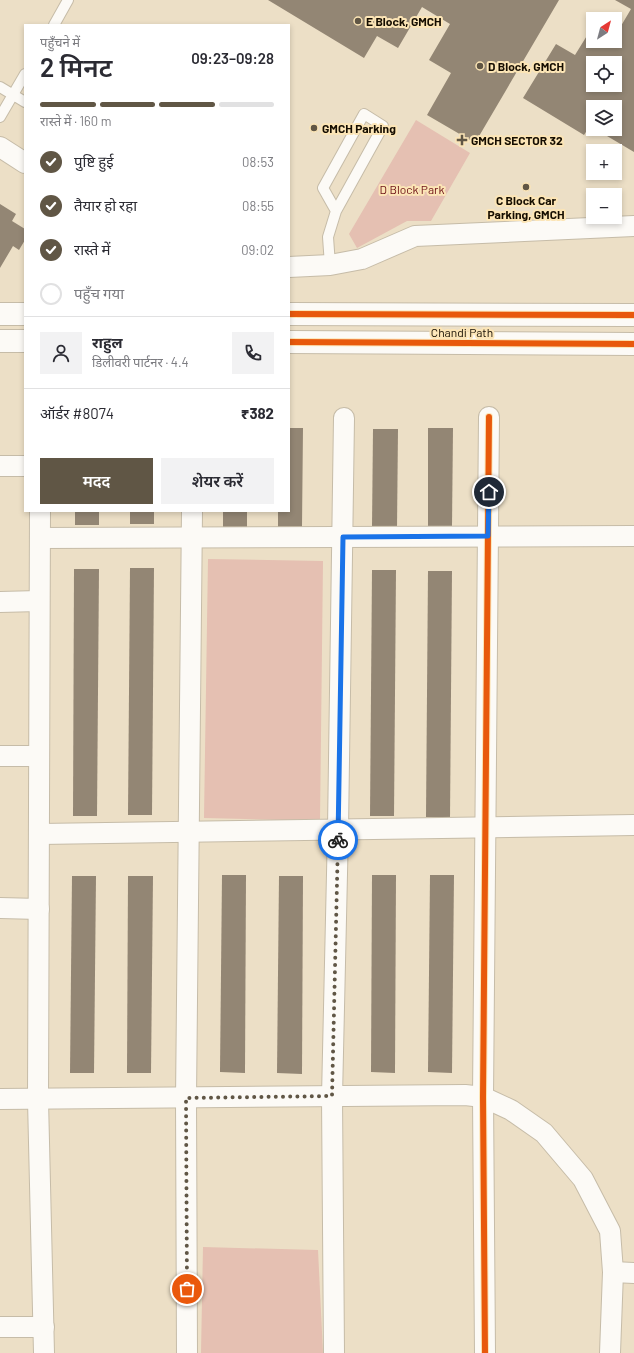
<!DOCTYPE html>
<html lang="hi">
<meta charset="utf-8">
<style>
:root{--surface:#fff;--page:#f2f2f3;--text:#2b2b33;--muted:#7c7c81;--line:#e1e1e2;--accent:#605645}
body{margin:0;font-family:Barlow,"Noto Sans Devanagari",sans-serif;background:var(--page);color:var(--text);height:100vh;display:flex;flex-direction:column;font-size:15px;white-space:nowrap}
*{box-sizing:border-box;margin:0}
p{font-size:13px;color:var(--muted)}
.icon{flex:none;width:22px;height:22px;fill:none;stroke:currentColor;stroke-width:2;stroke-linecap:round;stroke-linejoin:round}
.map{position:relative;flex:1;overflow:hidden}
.sheet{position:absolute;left:24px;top:24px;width:266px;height:488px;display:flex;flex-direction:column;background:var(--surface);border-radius:0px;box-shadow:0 2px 6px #0003}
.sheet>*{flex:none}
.needle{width:26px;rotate:36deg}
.fabs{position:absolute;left:586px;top:12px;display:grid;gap:8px}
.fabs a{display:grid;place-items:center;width:36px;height:36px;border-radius:0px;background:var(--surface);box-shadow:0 2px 6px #0003;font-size:20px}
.pin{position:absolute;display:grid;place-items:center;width:34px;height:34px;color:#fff;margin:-17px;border:2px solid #fff;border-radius:50%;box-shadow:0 1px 4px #0007}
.courier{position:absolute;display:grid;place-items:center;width:40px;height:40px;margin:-20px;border:3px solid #1a73e8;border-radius:50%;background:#fff;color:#222;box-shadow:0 1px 5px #0007}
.overview em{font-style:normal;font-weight:600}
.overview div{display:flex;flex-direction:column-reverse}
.overview{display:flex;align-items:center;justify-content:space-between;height:68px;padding:0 16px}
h1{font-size:26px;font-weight:600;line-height:30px}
.bar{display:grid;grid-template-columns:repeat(4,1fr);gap:6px 4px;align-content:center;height:48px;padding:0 16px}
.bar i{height:5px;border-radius:3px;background:var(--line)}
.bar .active{background:var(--accent)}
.bar p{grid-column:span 4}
.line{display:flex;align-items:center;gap:10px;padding:0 16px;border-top:1px solid var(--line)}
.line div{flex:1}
.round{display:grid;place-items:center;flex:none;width:42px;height:42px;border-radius:0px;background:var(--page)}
ol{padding:0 16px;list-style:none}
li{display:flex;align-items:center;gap:12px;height:44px}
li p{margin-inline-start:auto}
li .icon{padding:4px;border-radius:50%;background:var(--accent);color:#fff;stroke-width:4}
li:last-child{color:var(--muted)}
li i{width:22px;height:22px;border:2px solid var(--line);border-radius:50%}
.primary-button{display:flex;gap:8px;margin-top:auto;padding:8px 16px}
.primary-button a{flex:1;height:46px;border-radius:0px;background:var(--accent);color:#fff;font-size:16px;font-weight:600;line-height:46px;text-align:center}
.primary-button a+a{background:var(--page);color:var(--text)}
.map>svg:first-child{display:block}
.green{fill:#e5c0b2}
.building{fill:#938674;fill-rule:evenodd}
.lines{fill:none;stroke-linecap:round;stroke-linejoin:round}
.service-casing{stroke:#c6bca8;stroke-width:12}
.minor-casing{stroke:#c6bca8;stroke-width:22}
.secondary-casing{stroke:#c6bca8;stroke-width:24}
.service{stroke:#fcfaf6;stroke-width:10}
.minor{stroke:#fcfaf6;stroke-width:20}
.secondary{stroke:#fcfaf6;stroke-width:22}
.cycleway-casing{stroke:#fce5b6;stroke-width:8}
.cycleway{stroke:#e8590c;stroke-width:6}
.done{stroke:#605645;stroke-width:4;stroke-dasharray:0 7.2}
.route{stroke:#1a73e8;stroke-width:5}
.poi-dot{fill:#605645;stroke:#fce5b6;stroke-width:1.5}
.labels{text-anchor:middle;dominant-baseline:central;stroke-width:4;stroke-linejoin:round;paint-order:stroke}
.poi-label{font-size:12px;font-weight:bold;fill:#150d00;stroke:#fce5b6;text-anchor:start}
.park-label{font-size:12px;fill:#6c1014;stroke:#fce5b6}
.street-label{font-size:12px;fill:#150d00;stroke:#fce5b6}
</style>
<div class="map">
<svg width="634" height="1353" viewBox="0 0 634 1353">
<rect width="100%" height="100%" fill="#ecdfc6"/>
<g class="green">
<path d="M416 120 470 153 431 221H407L357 248 349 234Z"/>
<path d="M208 559 323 561 320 821 204 818Z"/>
<path d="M203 1247 318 1250 323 1353H201Z"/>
</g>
<g class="building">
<path d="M268 0H559L475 143 427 115 451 73 429 60 450 24 422 7 398 48 377 36 364 58Z"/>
<path d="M615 0H634V152L607 136 611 129H615V107H593V121L584 135 523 98 556 44 575 55 588 34 593 38V41H599L608 47 612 41H615V36L631 9ZM593 63H615V85H593Z"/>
<path d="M0 204 16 214 12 221 25 229V240L19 250 13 246 0 268Z"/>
<path d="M289 428H303L302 527H278V511H289Z"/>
<path d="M428 428H453L452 527 428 526Z"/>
<path d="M373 429H398L397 528 372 527Z"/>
<rect x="75" y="511" width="24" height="14"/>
<rect x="130" y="511" width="24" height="13"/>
<path d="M223 511H247V528L223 527Z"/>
<path d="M130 568H154L152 815H128Z"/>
<path d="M74 569H99L97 816H73Z"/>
<path d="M372 570H396L394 816H370Z"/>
<path d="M428 571H452L450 818 426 817Z"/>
<path d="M222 875H246L245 1073 220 1072Z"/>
<path d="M372 875H396L395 1073 371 1072Z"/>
<path d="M430 875H454L452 1073 428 1072Z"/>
<path d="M72 876H96L94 1073H70Z"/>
<path d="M128 876H153L151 1073H127Z"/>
<path d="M279 876H303L302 1074 277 1073Z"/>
</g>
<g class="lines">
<defs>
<g id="service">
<path d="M54 25 68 0"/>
<path d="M0 87 25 102"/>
<path d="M0 117 25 74"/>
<path d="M330 265 328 237 336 211 383 126 364 114 323 188 336 211"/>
</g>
<g id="minor">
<path d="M0 147 25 163"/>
<path d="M289 267 330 265 362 259 415 236 634 226"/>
<path d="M0 466H25"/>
<path d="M40 511 38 1100 44 1353"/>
<path d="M40 538 634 536"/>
<path d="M0 602 39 601"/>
<path d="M0 756H39"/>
<path d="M40 834 634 825"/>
<path d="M0 908 39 909"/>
<path d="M0 1099 465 1095 483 1097 511 1110 544 1133 583 1179 610 1231 613 1272 610 1353"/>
<path d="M613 1272 634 1273"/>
<path d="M0 1327H44"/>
<path d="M187 1353 186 1099 192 511"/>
<path d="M334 1353 332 1097 338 829 344 418"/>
<path d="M485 1353 483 1097 489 417"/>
</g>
<g id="secondary">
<path d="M0 314H25"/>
<path d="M289 314 634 315"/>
<path d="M0 341H25"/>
<path d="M289 342 634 344"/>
</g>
</defs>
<use href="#service" class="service-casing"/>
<use href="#minor" class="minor-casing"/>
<use href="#secondary" class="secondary-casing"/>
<use href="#service" class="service"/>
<use href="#minor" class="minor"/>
<use href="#secondary" class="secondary"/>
<defs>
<g id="cycleway">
<path d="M289 314 634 315"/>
<path d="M289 342 634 344"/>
<path d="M485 1353 483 1097 489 417"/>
</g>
</defs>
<use href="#cycleway" class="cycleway-casing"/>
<use href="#cycleway" class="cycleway"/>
</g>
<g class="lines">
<path class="done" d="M187 1289 186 1098 332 1096 338 840"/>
<path class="route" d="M338 840 343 537 488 536 489 492"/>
</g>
<g class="poi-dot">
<circle cx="358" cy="21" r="4"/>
<circle cx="480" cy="66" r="4"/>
<circle cx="314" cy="128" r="4"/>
<path d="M460 134h4v4h4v4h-4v4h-4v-4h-4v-4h4z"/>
<circle cx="526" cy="187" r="4"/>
</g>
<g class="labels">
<g class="poi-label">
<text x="366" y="21">E Block, GMCH</text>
<text x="488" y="66">D Block, GMCH</text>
<text x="322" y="128">GMCH Parking</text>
<text x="471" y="140">GMCH SECTOR 32</text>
<text x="526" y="200" text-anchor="middle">C Block Car<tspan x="526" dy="14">Parking, GMCH</tspan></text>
</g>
<g class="park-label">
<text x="412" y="189">D Block Park</text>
</g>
<g class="street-label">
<text x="462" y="332">Chandi Path</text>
</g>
</g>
</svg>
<div class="fabs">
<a><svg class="needle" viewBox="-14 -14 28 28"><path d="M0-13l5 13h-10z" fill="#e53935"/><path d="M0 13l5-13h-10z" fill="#7c7c81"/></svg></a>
<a><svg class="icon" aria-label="locate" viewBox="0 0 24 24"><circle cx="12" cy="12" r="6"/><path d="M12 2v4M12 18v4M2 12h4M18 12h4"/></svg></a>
<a><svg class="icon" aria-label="layers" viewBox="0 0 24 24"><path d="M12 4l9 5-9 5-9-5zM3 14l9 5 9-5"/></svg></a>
<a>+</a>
<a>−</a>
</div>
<div class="pin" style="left:187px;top:1289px;background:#ea580c"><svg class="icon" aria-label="bag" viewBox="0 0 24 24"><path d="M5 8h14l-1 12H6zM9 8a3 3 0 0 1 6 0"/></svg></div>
<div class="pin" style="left:489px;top:492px;background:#1f2937"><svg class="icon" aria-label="home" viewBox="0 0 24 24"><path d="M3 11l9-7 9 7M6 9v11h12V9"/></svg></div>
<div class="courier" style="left:338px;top:840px"><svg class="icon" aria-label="bike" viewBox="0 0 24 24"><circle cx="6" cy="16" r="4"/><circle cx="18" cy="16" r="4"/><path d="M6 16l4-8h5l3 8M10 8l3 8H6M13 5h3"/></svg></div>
<section class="sheet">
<div class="overview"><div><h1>2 मिनट</h1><p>पहुँचने में</p></div><em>09:23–09:28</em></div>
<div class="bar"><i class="active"></i><i class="active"></i><i class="active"></i><i></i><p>रास्ते में · 160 m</p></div>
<ol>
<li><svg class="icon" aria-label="check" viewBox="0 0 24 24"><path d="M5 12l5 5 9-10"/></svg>पुष्टि हुई<p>08:53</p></li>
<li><svg class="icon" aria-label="check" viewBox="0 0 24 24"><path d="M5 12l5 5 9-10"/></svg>तैयार हो रहा<p>08:55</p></li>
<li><svg class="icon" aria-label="check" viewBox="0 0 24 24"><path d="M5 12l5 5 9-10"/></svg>रास्ते में<p>09:02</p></li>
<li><i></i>पहुँच गया</li>
</ol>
<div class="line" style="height:72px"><a class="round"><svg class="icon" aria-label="person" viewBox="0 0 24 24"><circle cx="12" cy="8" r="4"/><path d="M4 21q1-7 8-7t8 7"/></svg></a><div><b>राहुल</b><p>डिलीवरी पार्टनर · 4.4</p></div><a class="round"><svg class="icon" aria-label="phone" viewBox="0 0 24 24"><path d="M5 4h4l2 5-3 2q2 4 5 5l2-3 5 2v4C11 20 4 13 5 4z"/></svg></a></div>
<div class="line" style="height:52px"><div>ऑर्डर #8074</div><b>₹382</b></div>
<div class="primary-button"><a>मदद</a><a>शेयर करें</a></div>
</section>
</div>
